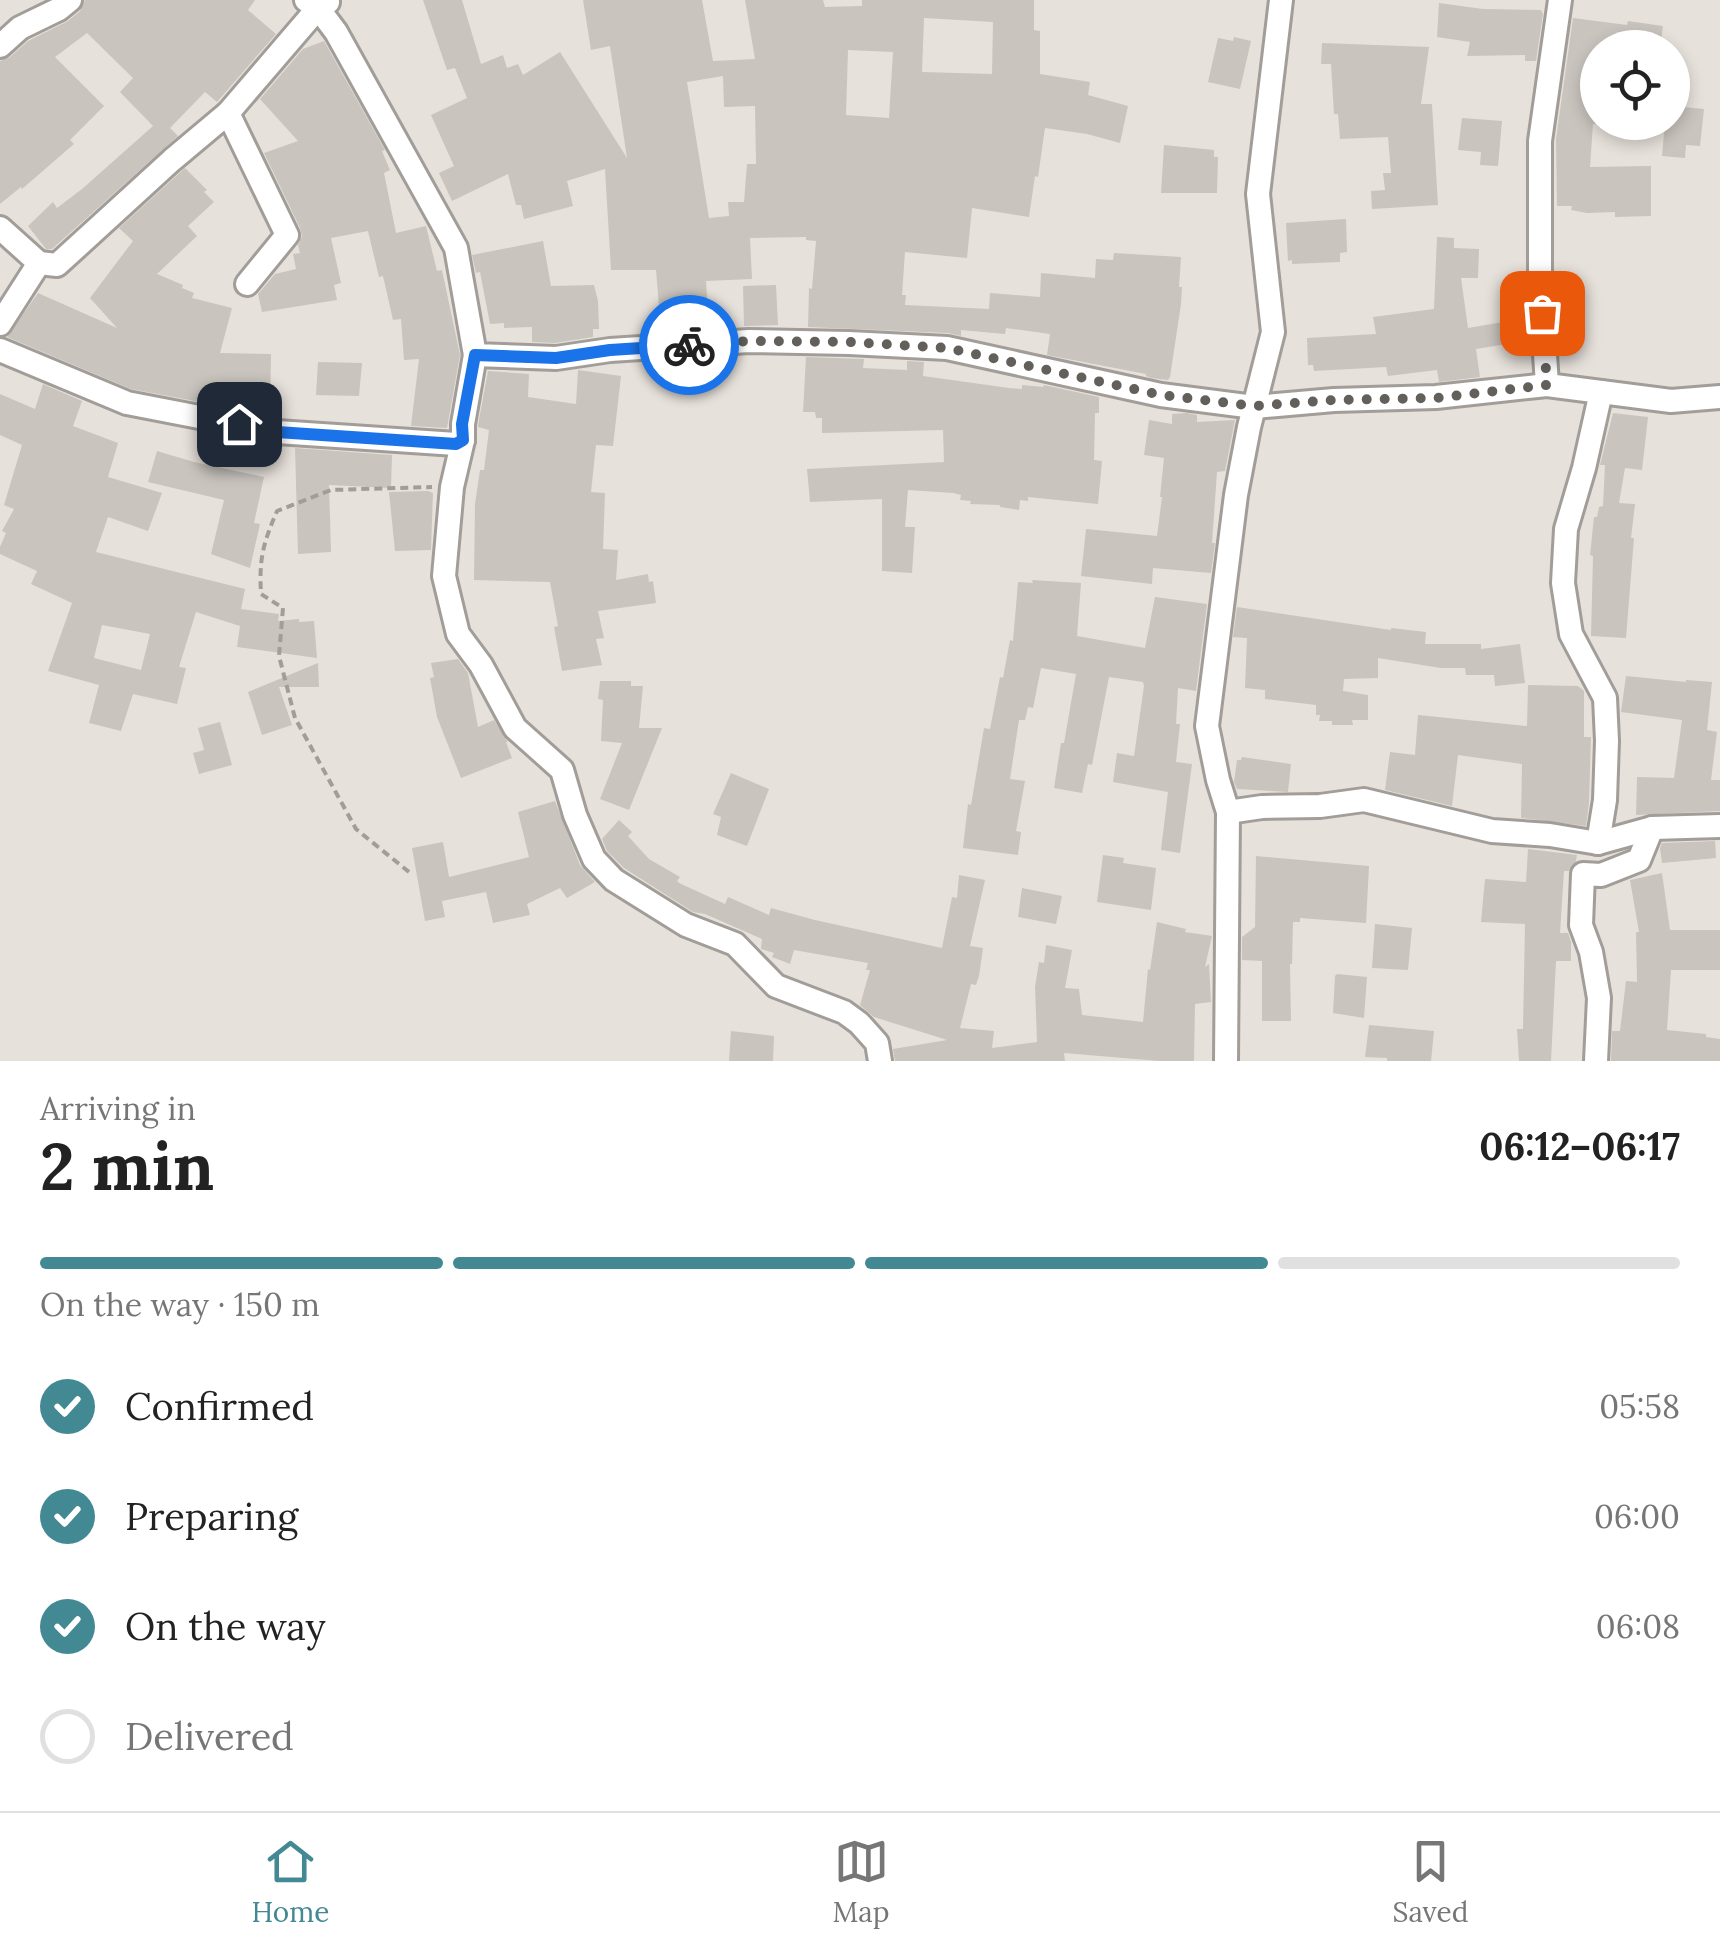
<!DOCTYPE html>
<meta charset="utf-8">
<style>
:root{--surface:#fff;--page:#f2f2f2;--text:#222;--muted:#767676;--line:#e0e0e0;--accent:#438994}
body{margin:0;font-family:Lora,serif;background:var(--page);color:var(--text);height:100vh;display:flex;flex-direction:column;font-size:38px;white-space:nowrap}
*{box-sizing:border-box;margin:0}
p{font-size:32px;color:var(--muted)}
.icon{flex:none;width:55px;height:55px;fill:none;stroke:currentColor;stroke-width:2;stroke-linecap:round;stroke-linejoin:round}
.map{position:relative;height:1061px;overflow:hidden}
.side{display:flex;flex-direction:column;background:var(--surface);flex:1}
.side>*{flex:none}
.controls{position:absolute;left:1580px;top:30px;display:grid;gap:20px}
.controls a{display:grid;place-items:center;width:110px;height:110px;border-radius:50%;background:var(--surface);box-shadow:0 5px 15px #0003;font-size:50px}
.pin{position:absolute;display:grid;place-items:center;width:85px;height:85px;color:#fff;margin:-42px;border-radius:20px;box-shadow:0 5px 15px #0006}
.courier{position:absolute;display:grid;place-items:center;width:100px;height:100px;margin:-50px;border:8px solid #1a73e8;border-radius:50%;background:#fff;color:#222;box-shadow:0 2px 12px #0007}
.overview em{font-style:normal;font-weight:700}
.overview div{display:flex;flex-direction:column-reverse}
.overview{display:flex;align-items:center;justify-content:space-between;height:170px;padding:0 40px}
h1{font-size:65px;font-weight:700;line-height:75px}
.bar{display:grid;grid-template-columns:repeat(4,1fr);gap:15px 10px;align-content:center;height:120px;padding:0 40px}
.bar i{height:12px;border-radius:8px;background:var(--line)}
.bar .current{background:var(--accent)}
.bar p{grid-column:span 4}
ol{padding:0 40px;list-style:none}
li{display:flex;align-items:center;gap:30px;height:110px}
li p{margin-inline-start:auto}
li .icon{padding:10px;border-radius:50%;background:var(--accent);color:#fff;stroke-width:4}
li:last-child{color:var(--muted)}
li i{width:55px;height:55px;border:5px solid var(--line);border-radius:50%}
.menu{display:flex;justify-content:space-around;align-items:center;height:140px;border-top:2px solid var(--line);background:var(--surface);font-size:28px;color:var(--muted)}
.menu a{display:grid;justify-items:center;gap:5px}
.menu .current{color:var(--accent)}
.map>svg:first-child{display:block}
.building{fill:#c9c4be;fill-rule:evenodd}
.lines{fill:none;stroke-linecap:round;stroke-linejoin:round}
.street-casing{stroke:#a29d98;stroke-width:28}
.path{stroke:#a29d99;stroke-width:4;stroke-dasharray:8 5;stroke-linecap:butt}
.street{stroke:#fff;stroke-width:22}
.done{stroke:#63605c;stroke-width:10;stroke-dasharray:0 18}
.route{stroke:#1a73e8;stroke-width:12}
</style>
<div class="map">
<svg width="1720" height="1061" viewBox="0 0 1720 1061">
<rect width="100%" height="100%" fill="#e7e1db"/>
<g class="building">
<path d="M85 0H255L248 10 276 34 217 102 205 92 170 128 178 136 52 249H46L28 226 53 202 57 208 82 189 153 126 120 92 133 78 87 33 55 57 104 106 70 140 74 144 22 189 21 187 0 204V61L10 57 28 41 68 21 80 11Z"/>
<path d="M423 0H462L481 64 503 55 507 68 518 64 523 75 560 52 627 158 610 46 591 50 583 0H702L713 61 755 59 745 0H823L825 7 862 6V0H1034V30L1040 31V74L1090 82 1088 95 1128 106 1120 143 1087 134 1045 128 1038 177 1035 176 1029 217 972 208 967 258 905 252 902 295H906L905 305 989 309 990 293 1040 297 1041 273 1095 278 1096 259 1113 260 1114 253 1181 257 1179 287H1182L1181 304 1170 377 1168 380 1151 378 1146 376V374L1047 355 1050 334 1006 328 1005 334 961 330V336L948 333 808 327 809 288 812 289 816 241 806 240V237L750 238 752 279 706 281 709 325 661 330 656 270H611L605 169 567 181 573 206 524 219 521 205H516L508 174 452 201 439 173 454 166 431 115 467 98 455 68 447 70ZM924 18 993 22 992 74 922 72ZM848 50 893 52 889 118 846 115ZM723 76 724 107 755 106 756 164H747L744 202H728L729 216 709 218 687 82Z"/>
<path d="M1439 3 1483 9 1541 10 1543 14 1536 61H1525V55L1467 56 1470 42 1437 37Z"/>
<path d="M1573 18 1627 25 1628 21 1663 26 1660 48H1598L1595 97H1598V124H1593L1590 167 1651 166V216L1615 217V212L1587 213 1571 210 1572 206H1557L1556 139Z"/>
<path d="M1234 37 1251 41 1240 89 1208 82 1218 38 1233 41Z"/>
<path d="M324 41 385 150 382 151 390 170 384 173 396 233 426 226 437 271 442 270 460 355 447 428 411 426 419 359 404 360 401 319 393 320 383 276 379 277 368 231 331 238 341 283 334 285 337 300 262 312 258 294 275 274 296 269 293 254 300 253 298 245 302 236 300 228 264 153 298 141 260 99 303 49Z"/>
<path d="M1322 43 1429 47 1421 104H1432L1438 205 1372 209 1371 191 1385 190 1383 173H1391L1388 137 1340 139 1338 114H1334L1331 64H1321Z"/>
<path d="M1672 106 1704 109 1700 146 1686 145 1685 158 1662 156 1665 122H1672Z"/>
<path d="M1462 118 1502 121 1498 166 1480 165 1481 152 1458 150Z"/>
<path d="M1164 145 1214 150V157H1218L1217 193H1161Z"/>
<path d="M185 168 207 190 204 192 214 202 188 226 197 236 157 274 183 285 182 288 194 293 192 298 232 308 220 353 271 354 270 415 131 389 7 337 38 293 117 328 90 298 133 241 119 228Z"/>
<path d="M1346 219 1347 252 1340 253V262L1292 264V260L1288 261 1286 223Z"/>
<path d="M1437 237 1454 238V248L1479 249 1478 278H1461L1468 328 1503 322 1507 344 1476 349 1480 377 1439 382 1437 370 1388 376 1386 367 1314 371 1313 365H1308L1307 338 1376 334 1373 317 1434 309Z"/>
<path d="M543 241 551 286 594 285 598 301 599 329H593V337L555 343 532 342V327L504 328V323L490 324 480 272 476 273 472 255Z"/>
<path d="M776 285 778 325 744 326 743 286Z"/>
<path d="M806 357 864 359 863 368 907 370V361L924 362 923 376 1009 388 1022 389V385L1043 387 1044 385 1099 397V413H1095L1094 460 1102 461 1098 504 1028 497V501L1020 500 1019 510 1000 507V505L970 504 971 501 960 500 961 495 953 493 908 490 905 527H915L912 573 882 571V499L810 502 807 469 944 462 943 430 822 433V418H816L815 412H803Z"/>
<path d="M318 362 362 363 359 396 316 395Z"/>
<path d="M578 370 621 376 613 446 596 445 591 492 605 493 603 549 618 550 616 580 648 574 649 582 653 581 656 603 598 611 604 638 596 639 602 665 562 671 554 627 558 626 550 582 474 580 475 504 480 470H484L489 430 478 427V425L488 371 529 374 528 397 576 404Z"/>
<path d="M43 384 82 401 73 426 118 443 108 477 162 493 148 531 108 517 96 552 245 589 241 609 279 614 278 621 299 619V622L314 621 317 658 237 647 240 626 196 612 179 667 186 668 177 704 133 694 121 731 89 723 99 685 48 671 72 603 31 584 37 571 0 554V547L6 533 2 531 14 509 4 505 22 445 0 435V394L35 409ZM102 625 150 634 141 670 94 658Z"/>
<path d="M1187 413 1197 415V422L1235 420 1225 471 1217 472 1212 543H1215L1211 573 1153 568 1152 584 1081 576 1086 529 1157 536 1162 497H1160L1164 458 1144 455 1149 420 1172 424V414Z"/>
<path d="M1613 413 1648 417 1642 470 1625 468 1619 503 1635 504 1631 538H1634L1626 638 1591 636 1593 556 1590 555 1594 517H1597L1599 507 1603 506 1605 465H1600Z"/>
<path d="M295 448 392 455 391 488 329 485 331 552 298 554Z"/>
<path d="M157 451 194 462 264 477 254 523 260 524 250 568 211 554 224 500 148 482Z"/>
<path d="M428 491 433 493 431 550 395 551 389 492Z"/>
<path d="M1032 580 1081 583 1077 636 1145 648 1155 597 1207 604 1196 691 1178 688 1176 724H1180L1176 762 1192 764 1180 853 1161 850 1168 792 1113 782 1117 753 1134 756 1144 686 1143 682 1109 677 1092 765 1088 764 1082 793 1054 788 1061 743H1064L1076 674 1041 668 1033 708 1028 707 1025 720H1019L1010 779 1025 781 1016 831 1021 832 1018 855 963 848 968 804 971 805 984 728 990 729 1000 677 1003 678 1010 640 1013 641 1018 582 1033 583Z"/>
<path d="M1237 607 1391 630V628L1426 632 1425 644H1481V649L1520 644 1525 683 1495 686 1494 675H1466L1465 668H1441L1378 658V678L1344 679 1343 691 1368 695V720H1352L1353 725H1332V721H1319L1320 715H1316V705L1265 699V690L1245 688 1247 638 1233 637Z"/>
<path d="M458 659 468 673 478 727 494 720 508 742H506L512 758 461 778 437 717 430 678 434 677 431 663Z"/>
<path d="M318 663 319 687H279L292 725 262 735 248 692Z"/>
<path d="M1626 676 1686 682V680L1712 682 1707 730 1717 732 1711 780H1720V811L1636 815 1637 777 1674 778 1682 720 1621 712Z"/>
<path d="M600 681H631V686H643L639 728H662L629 810 600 799 622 743 601 741 603 700 598 699Z"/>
<path d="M1528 685 1578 686 1584 691V737H1591L1589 803 1586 826 1521 818 1522 764 1458 755 1452 806 1385 790 1390 752 1415 755 1418 715 1527 726Z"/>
<path d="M220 722 232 765 199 774 193 753 204 750 198 728Z"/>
<path d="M1242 757 1291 764 1288 792 1237 789 1234 782 1237 760H1241Z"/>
<path d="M731 773 769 789 747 846 717 835 721 817 713 814Z"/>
<path d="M555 801 580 865 595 882 567 898 560 888 527 904 530 915 493 923 486 892 442 901 445 917 425 921 412 848 443 842 449 877 529 857 518 812Z"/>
<path d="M619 820 632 832 628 836 649 859 680 877 677 881 679 883 725 904 728 897 769 915 771 908 815 920 942 948 952 897 957 898 959 875 985 880 970 946 983 948 979 976 976 985 971 984 960 1028 994 1031 992 1048 1037 1042 1035 987 1039 962 1044 963 1046 945 1072 950 1065 988 1079 989 1082 1015 1143 1022 1148 969 1150 970 1157 922 1186 929 1185 932 1212 936 1205 967 1209 964 1211 1002 1195 1004 1194 1061H1159L1064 1053 1065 1061H895L893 1049 947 1040 874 1017 860 1005 870 970H866L868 963 794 950 790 964 772 957 774 953 761 949 762 939 705 914 693 912 624 868 607 851 602 839Z"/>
<path d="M1715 841 1716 858 1662 863 1660 848 1662 843Z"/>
<path d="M1528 849 1577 855 1576 861 1569 871H1564L1560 933H1568L1571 942V961H1556L1551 1061H1519L1517 1029H1523L1525 924 1481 922 1485 879 1526 882Z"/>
<path d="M1103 855 1124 858 1123 863 1156 868 1151 910 1097 902Z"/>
<path d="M1256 856 1369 866 1366 923 1300 918V922H1293L1292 964H1290L1291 1021H1262V961L1242 960V937L1255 927Z"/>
<path d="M1662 873 1670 930H1720V970H1671L1667 1030 1706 1034V1037L1720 1039V1061H1611L1612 1031H1620L1626 981 1637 982 1636 932H1639L1630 880Z"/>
<path d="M1022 888 1062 896 1056 924 1018 917Z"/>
<path d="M1375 924 1412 928 1408 970 1372 968Z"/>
<path d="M1337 974 1367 977 1364 1018 1333 1013 1335 976Z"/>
<path d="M1369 1025 1434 1031 1431 1061H1387V1058L1365 1057Z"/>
<path d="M731 1031 774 1036 773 1061H729Z"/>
</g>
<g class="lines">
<defs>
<g id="street">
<path d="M306 0 318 8 336 32 456 248 475 355 556 358 610 350 749 341 849 343 947 348 1161 395 1254 407 1334 400 1436 397 1547 385 1671 401 1720 397"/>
<path d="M0 46 20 28 59 9 70 0"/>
<path d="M228 113 287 235 247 284"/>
<path d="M0 228 39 263 0 324"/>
<path d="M39 263 57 265 172 160 228 113 318 8 328 2"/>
<path d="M0 350 127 403 277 432 456 444 463 440"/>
<path d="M475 355 463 424V440L452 487 444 576 458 634 481 665 515 728 562 770 575 815 594 859 614 880 686 925 735 944 776 986 844 1012 859 1023 877 1043 880 1061"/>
<path d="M1547 385 1540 277V141L1560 0"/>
<path d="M1228 812 1262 807 1320 806 1364 800 1492 831 1550 835 1598 843 1652 828 1720 826"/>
<path d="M1598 843 1605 800 1607 741 1605 698 1571 634 1563 583 1566 529 1584 468 1601 392"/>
<path d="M1226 1061 1228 812 1218 780 1207 726 1236 495 1249 427 1273 332 1258 194 1281 0"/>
<path d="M1596 1061 1599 998 1591 952 1581 925 1583 874 1601 875 1639 860 1652 828"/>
</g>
</defs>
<use href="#street" class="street-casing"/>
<path class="path" d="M409 872 356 829 295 718 279 656 283 608 261 594C259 558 263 544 277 511L331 490 432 487"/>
<use href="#street" class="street"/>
</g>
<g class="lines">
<path class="done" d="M689 345 749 341 849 342 947 348 1161 395 1254 406 1334 400 1436 398 1547 385 1542 313"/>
<path class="route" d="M239 424 277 432 456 444 463 440 462 424 475 355 556 358 610 350 689 345"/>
</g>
</svg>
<div class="controls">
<a><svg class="icon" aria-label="locate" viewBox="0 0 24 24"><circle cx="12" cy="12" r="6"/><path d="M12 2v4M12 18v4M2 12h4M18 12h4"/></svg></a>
</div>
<div class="pin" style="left:1542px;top:313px;background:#ea580c"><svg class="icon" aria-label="bag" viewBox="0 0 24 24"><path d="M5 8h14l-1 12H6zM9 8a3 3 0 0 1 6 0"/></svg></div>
<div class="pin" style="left:239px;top:424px;background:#1f2937"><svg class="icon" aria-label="home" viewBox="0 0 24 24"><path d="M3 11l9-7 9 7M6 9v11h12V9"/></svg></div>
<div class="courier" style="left:689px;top:345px"><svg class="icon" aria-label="bike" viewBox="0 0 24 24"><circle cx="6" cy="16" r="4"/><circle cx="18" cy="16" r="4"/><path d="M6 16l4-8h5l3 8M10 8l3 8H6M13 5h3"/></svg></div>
</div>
<section class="side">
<div class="overview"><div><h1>2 min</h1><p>Arriving in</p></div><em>06:12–06:17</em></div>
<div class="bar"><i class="current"></i><i class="current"></i><i class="current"></i><i></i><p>On the way · 150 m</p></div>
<ol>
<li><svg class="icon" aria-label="check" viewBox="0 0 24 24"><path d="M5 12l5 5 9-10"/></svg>Confirmed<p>05:58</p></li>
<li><svg class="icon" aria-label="check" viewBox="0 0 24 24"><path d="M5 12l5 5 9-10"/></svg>Preparing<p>06:00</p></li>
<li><svg class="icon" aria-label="check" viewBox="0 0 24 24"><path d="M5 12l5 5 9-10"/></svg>On the way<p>06:08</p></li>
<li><i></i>Delivered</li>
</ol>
</section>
<nav class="menu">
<a class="current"><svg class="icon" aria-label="home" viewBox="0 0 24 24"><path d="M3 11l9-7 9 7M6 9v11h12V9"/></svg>Home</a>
<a><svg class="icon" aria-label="map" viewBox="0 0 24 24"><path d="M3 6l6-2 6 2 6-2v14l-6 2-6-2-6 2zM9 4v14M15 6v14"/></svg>Map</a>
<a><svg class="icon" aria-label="saved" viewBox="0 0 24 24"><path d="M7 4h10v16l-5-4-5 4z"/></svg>Saved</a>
</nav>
